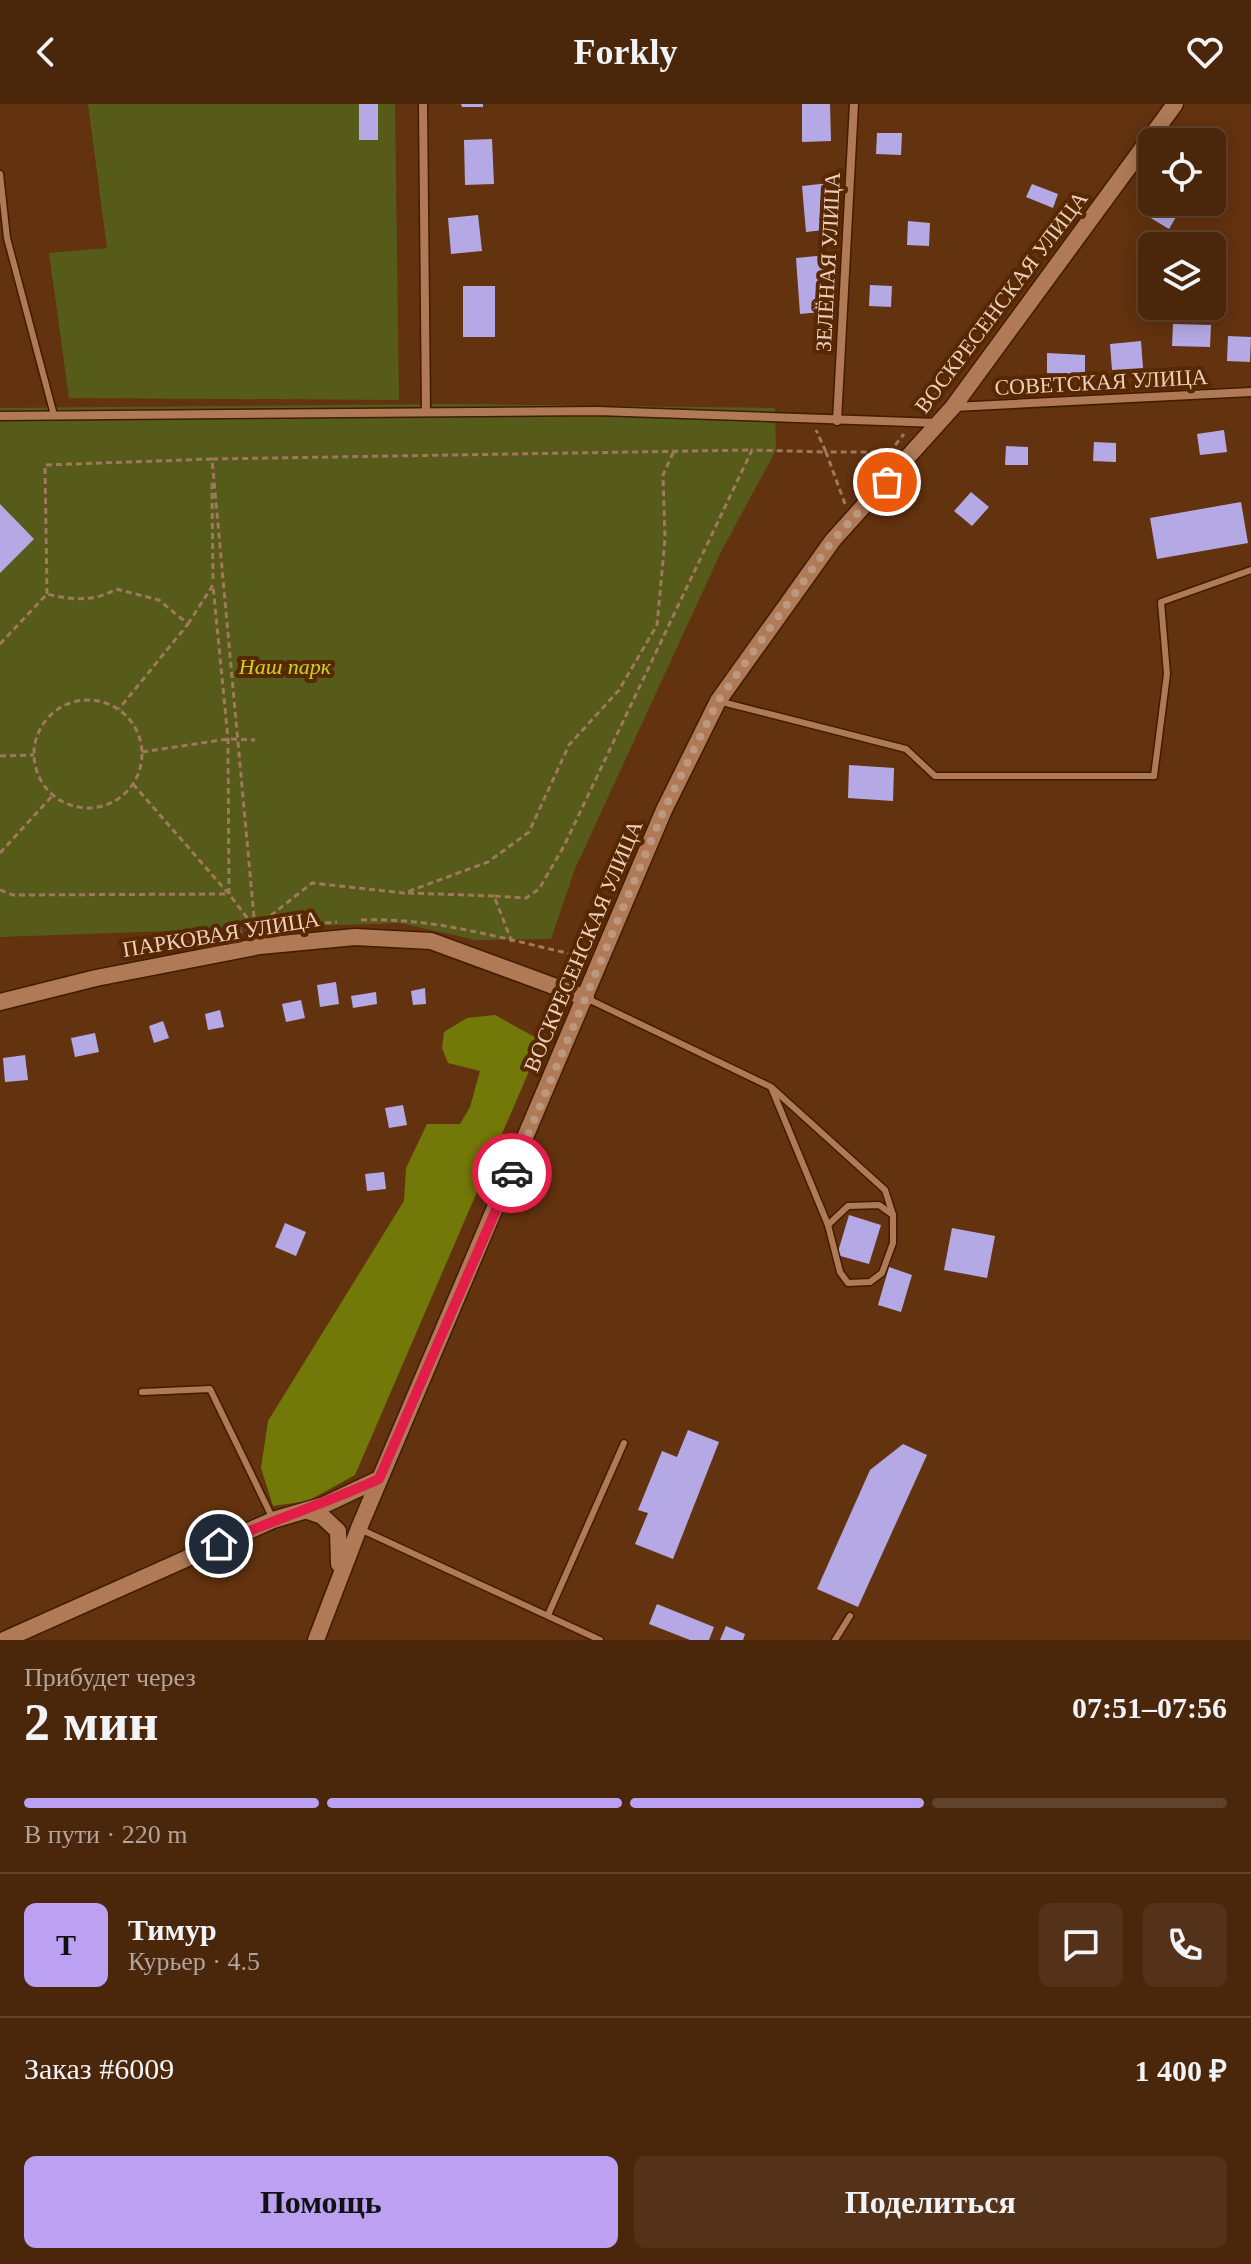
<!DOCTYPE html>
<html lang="ru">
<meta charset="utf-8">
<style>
:root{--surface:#4a260b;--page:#543219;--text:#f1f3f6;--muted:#b2a59d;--line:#61432c;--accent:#bca0f2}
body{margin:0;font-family:Georgia,serif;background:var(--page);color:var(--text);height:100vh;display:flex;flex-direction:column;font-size:30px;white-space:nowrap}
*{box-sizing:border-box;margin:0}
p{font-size:26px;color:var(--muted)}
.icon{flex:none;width:44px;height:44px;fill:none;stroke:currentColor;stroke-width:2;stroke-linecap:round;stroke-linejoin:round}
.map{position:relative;height:1536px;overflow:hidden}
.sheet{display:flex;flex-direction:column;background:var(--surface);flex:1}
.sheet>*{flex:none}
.tools{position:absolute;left:1138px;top:24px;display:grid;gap:16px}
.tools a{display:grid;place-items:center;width:88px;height:88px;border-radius:12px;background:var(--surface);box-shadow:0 4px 20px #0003,0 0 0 2px var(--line);font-size:40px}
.pin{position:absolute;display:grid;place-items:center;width:68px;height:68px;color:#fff;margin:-34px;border:4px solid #fff;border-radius:50%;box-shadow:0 2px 8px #0007}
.courier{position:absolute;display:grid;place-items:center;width:80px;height:80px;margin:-40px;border:6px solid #e11d48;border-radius:50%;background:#fff;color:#222;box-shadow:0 2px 10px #0007}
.headline em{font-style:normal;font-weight:800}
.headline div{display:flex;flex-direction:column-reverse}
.headline{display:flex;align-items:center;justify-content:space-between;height:136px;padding:0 24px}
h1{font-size:52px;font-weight:800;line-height:60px}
.bar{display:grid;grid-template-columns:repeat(4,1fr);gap:12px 8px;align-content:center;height:96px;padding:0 24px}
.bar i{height:10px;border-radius:6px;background:var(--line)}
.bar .current{background:var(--accent)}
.bar p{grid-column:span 4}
.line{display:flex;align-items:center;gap:20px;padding:0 24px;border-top:2px solid var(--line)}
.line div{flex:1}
.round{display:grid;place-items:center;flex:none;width:84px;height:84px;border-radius:12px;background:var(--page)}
.primary-button{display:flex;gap:16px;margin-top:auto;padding:16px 24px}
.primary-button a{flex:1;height:92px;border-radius:12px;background:var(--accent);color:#111;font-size:32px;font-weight:800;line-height:92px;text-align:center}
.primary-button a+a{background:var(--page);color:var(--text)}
header{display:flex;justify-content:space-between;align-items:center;height:104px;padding:0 24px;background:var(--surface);font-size:36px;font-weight:800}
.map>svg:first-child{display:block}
.green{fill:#575b1a}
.forest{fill:#737908}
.building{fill:#b4a9e4}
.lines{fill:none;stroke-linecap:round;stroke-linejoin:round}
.lane-casing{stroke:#401c02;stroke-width:9}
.street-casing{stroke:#401c02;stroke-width:11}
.secondary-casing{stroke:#401c02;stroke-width:19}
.path{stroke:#a0785c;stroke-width:3;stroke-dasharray:6 4;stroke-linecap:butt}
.lane{stroke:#b07a57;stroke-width:6}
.street{stroke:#b07a57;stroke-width:8}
.secondary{stroke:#b07a57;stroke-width:16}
.done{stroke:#bd9880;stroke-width:8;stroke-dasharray:0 14.4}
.route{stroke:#e11d48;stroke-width:10}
.labels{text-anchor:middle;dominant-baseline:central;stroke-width:8;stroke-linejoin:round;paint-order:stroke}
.street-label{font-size:22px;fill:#edcfbd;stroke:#572802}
.park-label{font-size:22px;font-style:italic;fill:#cbd31b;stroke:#572802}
</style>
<header><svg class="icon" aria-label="back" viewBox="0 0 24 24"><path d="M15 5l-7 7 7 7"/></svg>Forkly<svg class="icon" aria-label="heart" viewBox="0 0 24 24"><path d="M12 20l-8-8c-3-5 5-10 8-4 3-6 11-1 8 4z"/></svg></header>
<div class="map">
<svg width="1251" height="1536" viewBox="0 0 1251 1536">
<rect width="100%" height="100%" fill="#63320f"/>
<g class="green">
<path d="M88 0H395L399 296 69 294 49 149 107 144Z"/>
<path d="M453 300 775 304 776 346 721 448 575 765 551 835 476 836 400 819 0 833V304Z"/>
</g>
<path class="forest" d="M495 911 542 937 355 1371 308 1397 273 1402 261 1364 268 1317 404 1097 406 1064 427 1020H460L470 1003 480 967 448 959 442 944 444 928 467 914Z"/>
<g class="building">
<rect x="359" y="0" width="19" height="36"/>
<path d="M461 0H483V3H462Z"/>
<path d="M802 0H830L831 37 802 38Z"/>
<path d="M877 29H902L901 51 876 50Z"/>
<path d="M492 35 494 80 465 81 464 36Z"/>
<path d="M829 79 834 125 806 128 802 82Z"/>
<path d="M1032 80 1058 90 1053 104 1026 93Z"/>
<path d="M1151 98H1178L1183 101 1169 125 1144 110Z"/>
<path d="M478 111 482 147 451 150 448 114Z"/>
<path d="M908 117 930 119 929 142 907 141Z"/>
<path d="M827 151 832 207 800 210 796 154Z"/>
<path d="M870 181 892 182 891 203 869 202Z"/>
<rect x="463" y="182" width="32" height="51"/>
<path d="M1173 220 1211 221 1210 243 1172 242Z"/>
<path d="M1228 232 1251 233 1250 258 1227 257Z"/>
<path d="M1141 237 1143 264 1112 266 1110 240Z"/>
<path d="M1047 249 1085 251V271L1047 269Z"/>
<path d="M1224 326 1227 348 1200 351 1197 330Z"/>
<path d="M1094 338 1116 339V358L1093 357Z"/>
<path d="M1006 342 1028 343V361H1005Z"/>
<path d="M971 388 989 403 972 422 954 407Z"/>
<path d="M1241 398 1248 439 1157 455 1150 414Z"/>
<path d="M0 400 34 435 0 469Z"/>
<path d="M849 661 894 664 893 697 848 694Z"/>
<path d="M336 878 339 900 320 903 317 881Z"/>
<path d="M425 884 426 900 413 901 411 887Z"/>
<path d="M376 888 377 900 353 904 351 892Z"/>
<path d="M301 896 305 914 286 918 282 900Z"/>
<path d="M220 906 224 923 208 926 205 910Z"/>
<path d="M163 917 169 934 154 939 149 922Z"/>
<path d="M95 929 99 948 75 953 71 934Z"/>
<path d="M25 951 28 976 5 978 3 954Z"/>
<path d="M403 1001 407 1021 389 1024 385 1004Z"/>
<path d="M384 1068 386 1085 367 1087 365 1070Z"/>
<path d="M849 1111 881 1121 869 1160 837 1151Z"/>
<path d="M285 1119 306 1128 296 1152 275 1143Z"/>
<path d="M952 1124 995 1132 987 1174 944 1166Z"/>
<path d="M889 1163 912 1171 901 1208 878 1201Z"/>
<path d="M688 1326 719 1338 673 1455 635 1440 648 1409 638 1406 662 1347 677 1353Z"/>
<path d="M903 1340 927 1351 858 1503 817 1485 870 1366Z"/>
<path d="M657 1500 714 1523 709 1536H690L649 1520Z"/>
<path d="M726 1522 745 1530 743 1536H720Z"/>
</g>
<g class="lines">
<defs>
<g id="lane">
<path d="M0 70 7 134 54 311"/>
<path d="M722 598 906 645 935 672H1154L1167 570 1161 498 1251 466"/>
<path d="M586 894 771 983 885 1086 893 1111V1139L882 1169 870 1178 848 1179 840 1168 828 1121 771 983"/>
<path d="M828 1121 848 1102 879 1101 893 1111"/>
<path d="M142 1288 210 1285 272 1413"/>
<path d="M360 1425 600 1536"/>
<path d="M548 1511 624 1339"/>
<path d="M835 1536 850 1512"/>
</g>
<g id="street">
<path d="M423 0 426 308"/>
<path d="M954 303 1251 288"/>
<path d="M0 312 597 307 939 319"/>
<path d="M837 317 854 0"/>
</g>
<g id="secondary">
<path d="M0 898 96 874 260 842 355 833 431 837 586 894"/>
<path d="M308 1407 322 1412 338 1427 339 1460"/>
<path d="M4 1536 273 1416 324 1401 379 1375"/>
<path d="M316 1536 359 1424 664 706 718 597 833 436 953 303 1175 0"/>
</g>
</defs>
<use href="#lane" class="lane-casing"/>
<use href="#street" class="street-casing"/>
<use href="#secondary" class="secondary-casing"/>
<g class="path">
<path d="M921 308 950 273 955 276"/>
<path d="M889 349 904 330"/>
<path d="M212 379 213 479"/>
<path d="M845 400 826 348H892"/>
<path d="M47 490 45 361 212 355"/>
<path d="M188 520 213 481 228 635 229 790 255 824 212 355 752 346"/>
<path d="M0 540 47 490C71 496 95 498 116 485L159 496 188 520 119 605"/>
<circle cx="88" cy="650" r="54"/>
<path d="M142 648 228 635 255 636"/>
<path d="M0 652 34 651"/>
<path d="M133 680 228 789"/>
<path d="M0 749 53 691"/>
<path d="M0 786 13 791 229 790"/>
<path d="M408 789 494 792"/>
<path d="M361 816C438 813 510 837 585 853"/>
<path d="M255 824 312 779 404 789 488 758 529 728 569 641 619 586 657 521 665 435 663 371 674 347"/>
<path d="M512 838 494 792 526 794 539 785 564 742 752 346 826 348 816 326"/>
<path d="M187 839 255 824 337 818"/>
</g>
<use href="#lane" class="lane"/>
<use href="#street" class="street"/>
<use href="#secondary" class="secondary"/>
</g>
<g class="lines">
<path class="done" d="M512 1069 664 706 718 597 833 436 887 378"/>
<path class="route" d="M219 1440C272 1416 327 1399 379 1375L512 1069"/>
</g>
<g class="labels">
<g class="street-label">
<text transform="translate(828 158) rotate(-87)">ЗЕЛЁНАЯ УЛИЦА</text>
<text transform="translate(1001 198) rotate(-53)">ВОСКРЕСЕНСКАЯ УЛИЦА</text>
<text transform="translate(1101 278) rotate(-3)">СОВЕТСКАЯ УЛИЦА</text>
<text transform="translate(221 830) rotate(-9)">ПАРКОВАЯ УЛИЦА</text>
<text transform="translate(583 842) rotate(-67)">ВОСКРЕСЕНСКАЯ УЛИЦА</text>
</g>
<g class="park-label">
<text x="285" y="562">Наш парк</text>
</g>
</g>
</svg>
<div class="tools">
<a><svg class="icon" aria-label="locate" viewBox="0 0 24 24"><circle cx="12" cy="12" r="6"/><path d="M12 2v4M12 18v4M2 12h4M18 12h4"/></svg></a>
<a><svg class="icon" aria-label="layers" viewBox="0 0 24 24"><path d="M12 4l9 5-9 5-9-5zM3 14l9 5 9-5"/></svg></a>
</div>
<div class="pin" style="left:887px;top:378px;background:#ea580c"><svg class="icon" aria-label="bag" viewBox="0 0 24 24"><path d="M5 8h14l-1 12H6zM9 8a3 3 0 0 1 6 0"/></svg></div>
<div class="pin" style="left:219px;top:1440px;background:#1f2937"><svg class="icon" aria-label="home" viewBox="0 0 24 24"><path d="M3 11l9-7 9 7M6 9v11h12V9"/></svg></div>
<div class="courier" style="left:512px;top:1069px"><svg class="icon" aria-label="car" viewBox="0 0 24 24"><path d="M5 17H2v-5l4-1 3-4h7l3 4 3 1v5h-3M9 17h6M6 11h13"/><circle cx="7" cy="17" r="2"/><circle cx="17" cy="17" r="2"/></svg></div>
</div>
<section class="sheet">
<div class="headline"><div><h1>2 мин</h1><p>Прибудет через</p></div><em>07:51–07:56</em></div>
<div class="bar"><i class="current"></i><i class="current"></i><i class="current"></i><i></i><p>В пути · 220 m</p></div>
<div class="line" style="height:144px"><b class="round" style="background:var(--accent);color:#111">Т</b><div><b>Тимур</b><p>Курьер · 4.5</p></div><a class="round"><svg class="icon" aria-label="chat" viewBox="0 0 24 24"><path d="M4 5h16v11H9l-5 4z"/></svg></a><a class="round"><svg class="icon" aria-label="phone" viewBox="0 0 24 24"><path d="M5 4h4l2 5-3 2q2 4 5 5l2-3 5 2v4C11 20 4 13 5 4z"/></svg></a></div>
<div class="line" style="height:104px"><div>Заказ #6009</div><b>1 400 ₽</b></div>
<div class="primary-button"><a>Помощь</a><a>Поделиться</a></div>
</section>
